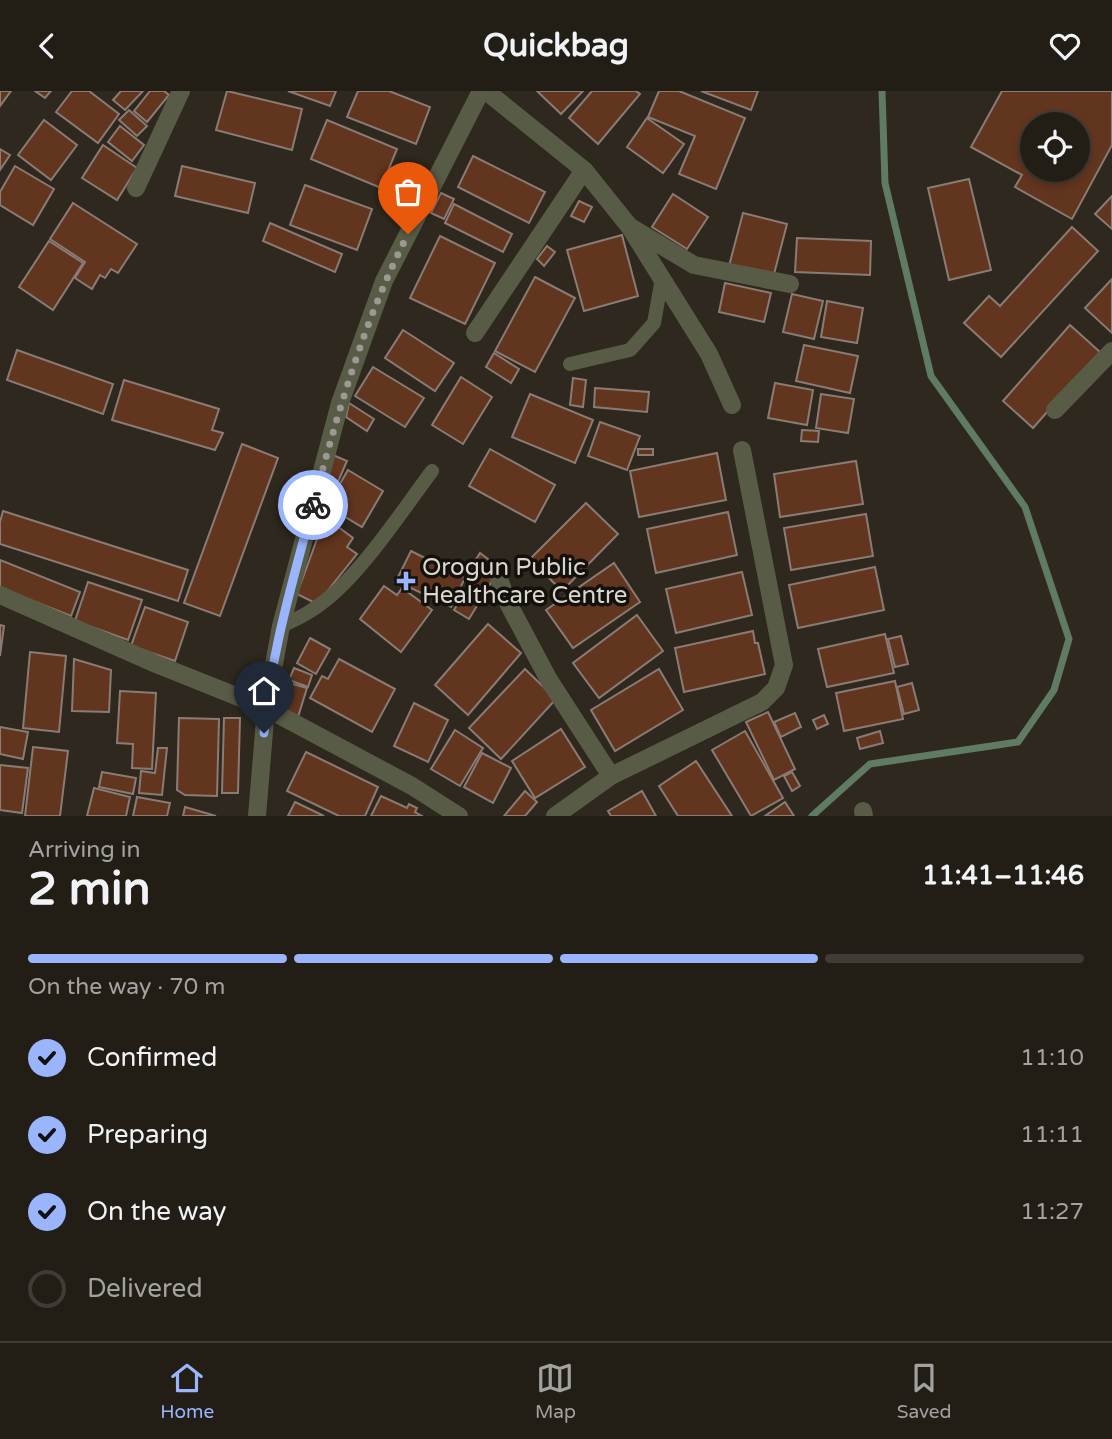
<!DOCTYPE html>
<meta charset="utf-8">
<style>
:root{--surface:#221e16;--page:#2a271f;--text:#f1f3f6;--muted:#a2a2a1;--line:#3f3c35;--accent:#9ab5fd}
body{margin:0;font-family:"Varela Round",sans-serif;background:var(--page);color:var(--text);height:100vh;display:flex;flex-direction:column;font-size:26px;white-space:nowrap}
*{box-sizing:border-box;margin:0}
p{font-size:23px;color:var(--muted)}
.icon{flex:none;width:38px;height:38px;fill:none;stroke:currentColor;stroke-width:2;stroke-linecap:round;stroke-linejoin:round}
.map{position:relative;height:725px;overflow:hidden}
.sheet{display:flex;flex-direction:column;background:var(--surface);flex:1}
.sheet>*{flex:none}
.fabs{position:absolute;left:1020px;top:21px;display:grid;gap:14px}
.fabs a{display:grid;place-items:center;width:70px;height:70px;border-radius:50%;background:var(--surface);box-shadow:0 4px 10px #0003,0 0 0 2px var(--line);font-size:35px}
.pin{position:absolute;display:grid;place-items:center;width:60px;height:60px;color:#fff;margin:-72px -30px;border-radius:50% 50% 50% 0;rotate:-45deg;box-shadow:0 0 7px #0007}
.pin .icon{rotate:45deg}
.courier{position:absolute;display:grid;place-items:center;width:70px;height:70px;margin:-35px;border:5px solid #9ab5fd;border-radius:50%;background:#fff;color:#222;box-shadow:0 2px 9px #0007}
.head em{font-style:normal;font-weight:700}
.head div{display:flex;flex-direction:column-reverse}
.head{display:flex;align-items:center;justify-content:space-between;height:119px;padding:0 28px}
h1{font-size:46px;font-weight:700;line-height:52px}
.bar{display:grid;grid-template-columns:repeat(4,1fr);gap:10px 7px;align-content:center;height:84px;padding:0 28px}
.bar i{height:9px;border-radius:5px;background:var(--line)}
.bar .selected{background:var(--accent)}
.bar p{grid-column:span 4}
ol{padding:0 28px;list-style:none}
li{display:flex;align-items:center;gap:21px;height:77px}
li p{margin-inline-start:auto}
li .icon{padding:7px;border-radius:50%;background:var(--accent);color:#111;stroke-width:4}
li:last-child{color:var(--muted)}
li i{width:38px;height:38px;border:4px solid var(--line);border-radius:50%}
header{display:flex;justify-content:space-between;align-items:center;height:91px;padding:0 28px;background:var(--surface);font-size:32px;font-weight:700}
.tab-bar{display:flex;justify-content:space-around;align-items:center;height:98px;border-top:2px solid var(--line);background:var(--surface);font-size:19px;color:var(--muted)}
.tab-bar a{display:grid;justify-items:center;gap:4px}
.tab-bar .selected{color:var(--accent)}
.map>svg:first-child{display:block}
.lines{fill:none;stroke-linecap:round;stroke-linejoin:round}
.stream{stroke:#5f7b63;stroke-width:7}
.building{fill:#62351f;stroke:#8a7b75;stroke-width:2;fill-rule:evenodd}
.lane{stroke:#585b46;stroke-width:14}
.street{stroke:#585b46;stroke-width:18}
.done{stroke:#9d9891;stroke-width:7;stroke-dasharray:0 12.6}
.route{stroke:#9ab5fd;stroke-width:9}
.poi-dot{fill:#9ab5fd;stroke:#14110d;stroke-width:2.5}
.labels{text-anchor:middle;dominant-baseline:central;stroke-width:7;stroke-linejoin:round;paint-order:stroke}
.poi-label{font-size:24px;fill:#d9d5cf;stroke:#14110d;text-anchor:start}
</style>
<header><svg class="icon" aria-label="back" viewBox="0 0 24 24"><path d="M15 5l-7 7 7 7"/></svg>Quickbag<svg class="icon" aria-label="heart" viewBox="0 0 24 24"><path d="M12 20l-8-8c-3-5 5-10 8-4 3-6 11-1 8 4z"/></svg></header>
<div class="map">
<svg width="1112" height="725" viewBox="0 0 1112 725">
<rect width="100%" height="100%" fill="#2e281e"/>
<g class="lines">
<path class="stream" d="M812 725 870 673 1018 651 1054 599 1069 548 1025 416 931 285 885 92 882 0"/>
</g>
<g class="building">
<path d="M0 0H11L0 15Z"/>
<path d="M35 0H51L45 7Z"/>
<path d="M72 0H89L119 23 98 52 56 21Z"/>
<path d="M121 0H143L125 19 113 9Z"/>
<path d="M150 0H164L169 4 147 31 134 20Z"/>
<path d="M227 0 302 18 292 59 216 39Z"/>
<path d="M288 0H336L330 15Z"/>
<path d="M358 0H389L430 16 416 53 347 26Z"/>
<path d="M537 0H583L561 23Z"/>
<path d="M592 0H636L640 3 598 53 569 27Z"/>
<path d="M659 0H679L745 27 716 98 679 83 695 45 648 26Z"/>
<path d="M701 0H758L751 19Z"/>
<path d="M1002 0H1112V54L1072 128 1015 96 1022 84 971 56ZM1032 33H1078V79H1032Z"/>
<path d="M129 19 147 35 137 45 119 29Z"/>
<path d="M647 27 684 53 663 82 627 56Z"/>
<path d="M44 29 77 54 51 89 18 64Z"/>
<path d="M327 29 397 58 381 97 311 68Z"/>
<path d="M120 35 144 54 132 70 108 51Z"/>
<path d="M103 54 137 77 117 109 82 87Z"/>
<path d="M0 58 10 64 0 79Z"/>
<path d="M473 65 545 101 529 132 458 96Z"/>
<path d="M15 75 54 98 33 134 0 114V101Z"/>
<path d="M182 75 255 92 248 122 175 105Z"/>
<path d="M969 88 991 179 949 189 928 97Z"/>
<path d="M305 94 372 118 357 159 290 134Z"/>
<path d="M441 102 454 108 444 128 431 122Z"/>
<path d="M673 103 708 126 687 158 652 136Z"/>
<path d="M1112 105V138L1095 123Z"/>
<path d="M579 110 592 116 584 131 571 125Z"/>
<path d="M73 112 137 153 118 182 111 178 105 187 100 184 92 198 75 187 85 171 50 148Z"/>
<path d="M454 113 512 143 503 161 445 132Z"/>
<path d="M743 122 787 133 773 187 729 175Z"/>
<path d="M270 132 342 163 335 181 263 150Z"/>
<path d="M1072 136 1098 160 1001 266 964 232 989 205 1000 215Z"/>
<path d="M622 144 638 205 584 220 567 159Z"/>
<path d="M440 145 495 172 465 233 410 207Z"/>
<path d="M797 147 871 150 870 184 795 181Z"/>
<path d="M49 150 83 172 53 219 19 196Z"/>
<path d="M547 155 555 161 544 175 537 168Z"/>
<path d="M535 186 575 207 535 281 495 260Z"/>
<path d="M1112 188V242L1085 217Z"/>
<path d="M725 192 771 202 764 231 719 221Z"/>
<path d="M792 203 823 210 814 248 783 241Z"/>
<path d="M827 210 863 217 857 252 821 246Z"/>
<path d="M1070 234 1100 261 1033 337 1003 310Z"/>
<path d="M403 239 454 272 435 300 385 267Z"/>
<path d="M804 254 858 265 850 302 796 290Z"/>
<path d="M17 259 113 293 103 323 7 289Z"/>
<path d="M494 262 519 278 511 292 486 276Z"/>
<path d="M373 276 424 307 405 336 355 305Z"/>
<path d="M461 286 492 306 463 353 432 334Z"/>
<path d="M573 287 586 289 583 316 570 314Z"/>
<path d="M124 289 219 318 212 339 223 342 215 359 112 329Z"/>
<path d="M775 292 813 299 807 334 768 327Z"/>
<path d="M595 297 649 301 647 321 594 316Z"/>
<path d="M530 303 593 329 575 372 512 346Z"/>
<path d="M821 303 854 308 848 342 816 337Z"/>
<path d="M349 312 374 328 367 340 346 326Z"/>
<path d="M600 331 640 345 627 379 588 365Z"/>
<path d="M802 339 819 340 818 351 801 350Z"/>
<path d="M242 353 278 367 220 525 184 512Z"/>
<path d="M490 358 555 394 535 431 469 395Z"/>
<rect x="638" y="358" width="15" height="6"/>
<path d="M717 362 726 409 639 426 630 380Z"/>
<path d="M333 364 347 370 337 393 324 387Z"/>
<path d="M856 370 863 413 780 426 774 383Z"/>
<path d="M348 379 383 400 362 436 327 415Z"/>
<path d="M586 412 618 443 562 500 530 468Z"/>
<path d="M3 420 188 479 178 510 0 453V431Z"/>
<path d="M728 421 737 464 656 482 647 438Z"/>
<path d="M866 423 873 465 791 479 784 437Z"/>
<path d="M325 426 353 447 347 456 357 463 317 513 297 503Z"/>
<path d="M411 460 465 487 451 516 396 490Z"/>
<path d="M480 462 500 477 469 528 454 519 474 487 467 483Z"/>
<path d="M0 469 80 501 71 525 0 497Z"/>
<path d="M614 472 640 511 573 557 546 519Z"/>
<path d="M875 476 884 519 798 537 789 494Z"/>
<path d="M742 481 752 524 676 542 666 498Z"/>
<path d="M88 491 142 509 128 549 75 530Z"/>
<path d="M384 495 397 504 402 497 432 519 401 561 360 528Z"/>
<path d="M145 516 188 531 175 570 131 555Z"/>
<path d="M637 524 663 560 599 607 573 572Z"/>
<path d="M488 533 521 562 468 624 435 594Z"/>
<path d="M0 534 4 535 0 565Z"/>
<path d="M753 540 755 552H758L765 583 684 601 675 557Z"/>
<path d="M885 543 894 582 827 596 818 558Z"/>
<path d="M901 545 908 573 895 576 888 548Z"/>
<path d="M310 547 330 558 316 583 297 572Z"/>
<path d="M30 561 66 565 59 641 23 637Z"/>
<path d="M74 568 111 579 109 621 72 620Z"/>
<path d="M339 568 395 598 372 641 310 607 322 585 328 588Z"/>
<path d="M294 577 312 584 308 596 289 589Z"/>
<path d="M525 578 556 608 501 668 469 637Z"/>
<path d="M659 578 683 619 615 660 591 619Z"/>
<path d="M895 590 903 628 844 640 836 602Z"/>
<path d="M286 591 307 597 298 626 278 620Z"/>
<path d="M912 592 919 619 904 623 897 596Z"/>
<path d="M120 600 156 602 152 678 132 677 133 653 117 652Z"/>
<path d="M414 612 448 629 428 671 394 655Z"/>
<path d="M768 621 795 678 774 689 746 631Z"/>
<path d="M795 622 801 636 781 646 774 631Z"/>
<path d="M824 624 828 633 817 638 813 629Z"/>
<path d="M179 627 219 628 217 705 185 704 177 699Z"/>
<path d="M224 627H240L238 702H222Z"/>
<path d="M0 636 28 641 23 668 0 663Z"/>
<path d="M561 638 585 676 535 707 512 670Z"/>
<path d="M455 639 483 657 460 695 431 678Z"/>
<path d="M745 640 783 707 751 725 712 659Z"/>
<path d="M880 640 883 652 860 658 857 647Z"/>
<path d="M33 656 68 660 60 725H25Z"/>
<path d="M158 657H167L162 704 139 702 141 680 155 682Z"/>
<path d="M306 661 378 696 365 725H339L287 700Z"/>
<path d="M482 662 511 677 493 712 464 696Z"/>
<path d="M696 670 732 725H678L659 695Z"/>
<path d="M0 674 28 677 22 722 0 719Z"/>
<path d="M102 681 136 687 133 703 99 696Z"/>
<path d="M792 681 800 695 792 700 784 685Z"/>
<path d="M94 697 130 706 126 725H87Z"/>
<path d="M525 700 537 711 525 725H504Z"/>
<path d="M642 700 656 725H611L608 720Z"/>
<path d="M381 705 407 717 409 713 417 717 415 721 422 725H371Z"/>
<path d="M137 706 170 712 167 725H133Z"/>
<path d="M295 711 324 725H288Z"/>
<path d="M785 711 794 725H765Z"/>
<path d="M185 716 216 725H183Z"/>
</g>
<g class="lines">
<g class="lane">
<path d="M570 273 630 259 654 232 662 187"/>
<path d="M281 535C293 530 305 524 315 517 357 490 401 421 432 380"/>
</g>
<g class="street">
<path d="M486 0 584 79 629 135 709 263 732 314"/>
<path d="M136 97 181 0"/>
<path d="M632 137 694 174 790 193"/>
<path d="M475 242 584 79"/>
<path d="M1055 319 1112 260"/>
<path d="M499 488 508 512 549 589 611 685"/>
<path d="M0 504 156 573 266 617 412 695 459 725"/>
<path d="M863 720 864 725"/>
<path d="M257 725 266 617 281 535 340 312 384 190 481 0"/>
<path d="M555 725 611 685 762 611 776 597 784 574 742 359"/>
</g>
</g>
<g class="lines">
<path class="done" d="M313 414C338 321 364 229 408 143"/>
<path class="route" d="M264 642C270 565 293 489 313 414"/>
</g>
<path class="poi-dot" d="M402.5 479.5h7v7h7v7h-7v7h-7v-7h-7v-7h7z"/>
<g class="labels">
<g class="poi-label">
<text x="422" y="476">Orogun Public<tspan x="422" dy="28">Healthcare Centre</tspan></text>
</g>
</g>
</svg>
<div class="fabs">
<a><svg class="icon" aria-label="locate" viewBox="0 0 24 24"><circle cx="12" cy="12" r="6"/><path d="M12 2v4M12 18v4M2 12h4M18 12h4"/></svg></a>
</div>
<div class="pin" style="left:408px;top:143px;background:#ea580c"><svg class="icon" aria-label="bag" viewBox="0 0 24 24"><path d="M5 8h14l-1 12H6zM9 8a3 3 0 0 1 6 0"/></svg></div>
<div class="pin" style="left:264px;top:642px;background:#1f2937"><svg class="icon" aria-label="home" viewBox="0 0 24 24"><path d="M3 11l9-7 9 7M6 9v11h12V9"/></svg></div>
<div class="courier" style="left:313px;top:414px"><svg class="icon" aria-label="bike" viewBox="0 0 24 24"><circle cx="6" cy="16" r="4"/><circle cx="18" cy="16" r="4"/><path d="M6 16l4-8h5l3 8M10 8l3 8H6M13 5h3"/></svg></div>
</div>
<section class="sheet">
<div class="head"><div><h1>2 min</h1><p>Arriving in</p></div><em>11:41–11:46</em></div>
<div class="bar"><i class="selected"></i><i class="selected"></i><i class="selected"></i><i></i><p>On the way · 70 m</p></div>
<ol>
<li><svg class="icon" aria-label="check" viewBox="0 0 24 24"><path d="M5 12l5 5 9-10"/></svg>Confirmed<p>11:10</p></li>
<li><svg class="icon" aria-label="check" viewBox="0 0 24 24"><path d="M5 12l5 5 9-10"/></svg>Preparing<p>11:11</p></li>
<li><svg class="icon" aria-label="check" viewBox="0 0 24 24"><path d="M5 12l5 5 9-10"/></svg>On the way<p>11:27</p></li>
<li><i></i>Delivered</li>
</ol>
</section>
<nav class="tab-bar">
<a class="selected"><svg class="icon" aria-label="home" viewBox="0 0 24 24"><path d="M3 11l9-7 9 7M6 9v11h12V9"/></svg>Home</a>
<a><svg class="icon" aria-label="map" viewBox="0 0 24 24"><path d="M3 6l6-2 6 2 6-2v14l-6 2-6-2-6 2zM9 4v14M15 6v14"/></svg>Map</a>
<a><svg class="icon" aria-label="saved" viewBox="0 0 24 24"><path d="M7 4h10v16l-5-4-5 4z"/></svg>Saved</a>
</nav>
